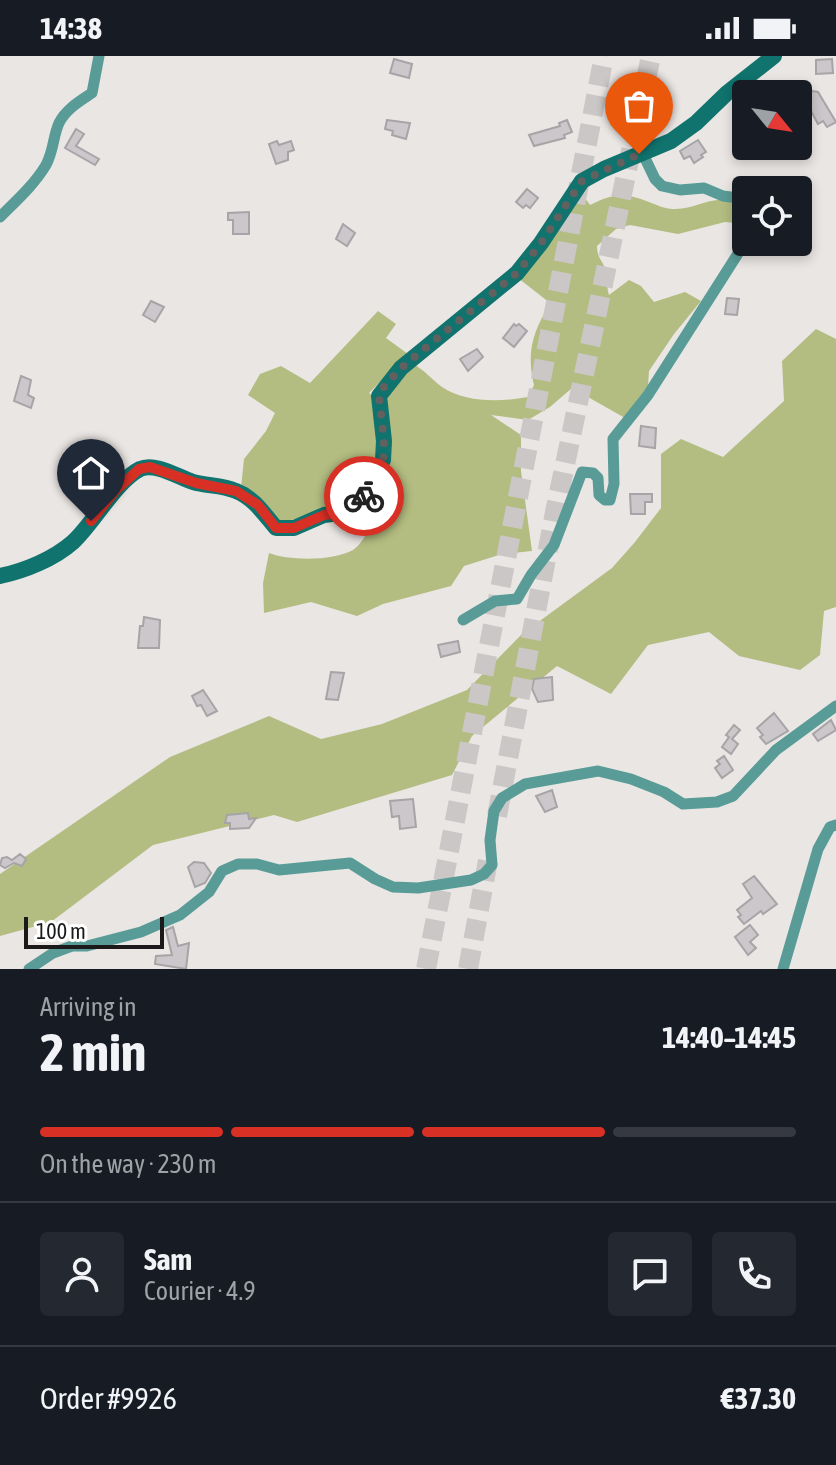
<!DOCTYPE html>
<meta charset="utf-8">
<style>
:root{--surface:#171b24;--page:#242831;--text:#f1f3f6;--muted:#9ea1a6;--line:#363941;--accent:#d93025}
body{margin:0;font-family:"Asap Condensed",sans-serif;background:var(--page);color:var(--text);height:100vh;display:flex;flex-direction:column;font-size:30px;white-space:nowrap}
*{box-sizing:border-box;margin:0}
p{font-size:26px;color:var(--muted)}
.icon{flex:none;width:44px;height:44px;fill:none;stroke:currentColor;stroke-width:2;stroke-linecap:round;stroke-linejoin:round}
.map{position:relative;height:913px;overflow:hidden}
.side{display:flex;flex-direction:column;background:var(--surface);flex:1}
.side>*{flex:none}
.needle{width:52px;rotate:120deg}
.controls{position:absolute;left:732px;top:24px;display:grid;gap:16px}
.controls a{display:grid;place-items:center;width:80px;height:80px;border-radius:8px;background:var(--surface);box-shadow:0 4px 12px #0003;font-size:40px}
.scale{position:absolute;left:24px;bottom:20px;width:140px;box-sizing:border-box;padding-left:8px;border:4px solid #1b1919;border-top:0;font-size:22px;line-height:28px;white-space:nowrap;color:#1b1919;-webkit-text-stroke:6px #fff;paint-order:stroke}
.pin{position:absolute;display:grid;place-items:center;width:68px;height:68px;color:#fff;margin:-82px -34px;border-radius:50% 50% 50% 0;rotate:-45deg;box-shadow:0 0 8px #0007}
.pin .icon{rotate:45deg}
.courier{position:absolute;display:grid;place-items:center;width:80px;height:80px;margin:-40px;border:6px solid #d93025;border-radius:50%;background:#fff;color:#222;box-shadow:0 2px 10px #0007}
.headline em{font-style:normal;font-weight:700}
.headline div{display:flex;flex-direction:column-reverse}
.headline{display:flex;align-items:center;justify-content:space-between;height:136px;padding:0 40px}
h1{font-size:52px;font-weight:700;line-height:60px}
.bar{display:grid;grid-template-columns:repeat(4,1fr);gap:12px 8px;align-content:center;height:96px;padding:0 40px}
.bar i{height:10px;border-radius:6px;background:var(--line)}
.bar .active{background:var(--accent)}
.bar p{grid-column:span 4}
.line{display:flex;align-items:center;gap:20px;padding:0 40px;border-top:2px solid var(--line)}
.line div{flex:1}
.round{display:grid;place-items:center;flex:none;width:84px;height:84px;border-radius:8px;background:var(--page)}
.status{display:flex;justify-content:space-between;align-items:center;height:56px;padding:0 40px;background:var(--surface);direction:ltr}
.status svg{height:22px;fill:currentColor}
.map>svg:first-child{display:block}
.green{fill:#b3bd81}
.building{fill:#cbc7ca;stroke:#a7a4a7;stroke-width:2}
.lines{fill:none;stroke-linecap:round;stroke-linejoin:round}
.highway-tunnel{stroke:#cbc7c6;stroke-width:20;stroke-dasharray:20 10;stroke-linecap:butt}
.street{stroke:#599c97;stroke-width:11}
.secondary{stroke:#10736e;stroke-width:16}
.done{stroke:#636160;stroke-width:8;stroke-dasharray:0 14.4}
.route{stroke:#d93025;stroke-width:10}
</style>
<div class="status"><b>14:38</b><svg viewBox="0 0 49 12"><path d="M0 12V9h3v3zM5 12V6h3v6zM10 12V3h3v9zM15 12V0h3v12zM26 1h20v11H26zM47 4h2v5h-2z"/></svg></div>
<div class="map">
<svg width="836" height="913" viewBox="0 0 836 913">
<rect width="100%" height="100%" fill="#eae6e4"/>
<g class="green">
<path d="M579 134 590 149C614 137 624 136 649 146 657 149 665 153 673 153 701 154 710 135 746 149V168L725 166 678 178 630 169 616 173 597 190C597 203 604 206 607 217 609 225 606 231 609 239L629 224 641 230 654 246 685 236 701 245 674 278 649 315 648 330 625 362 572 332 550 351 528 364 491 359 521 379V415L532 495 502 498 464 510 451 530 383 548 357 560 311 546 264 557 263 527 269 497C289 505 334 505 353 494 371 483 389 425 389 404 390 387 384 371 385 354 387 334 399 321 413 308 425 314 432 324 442 331 466 347 500 346 528 341L534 329C526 296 533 276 550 247L518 222Z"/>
<path d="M378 255 396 268 386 282 408 298 369 337 375 342 379 404 347 450 279 467 269 451 241 432 244 403 266 375 275 357 248 339 260 318 281 310 310 327Z"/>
<path d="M816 273 836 283V551L824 555 820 599 800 614 739 600 709 576 648 589 611 638 557 610 472 680 452 719 297 766 274 759 153 789 51 866 0 880V818L170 701 269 660 321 683 382 668 467 634 522 578 612 512 635 486 661 452V398L681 383 723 401 784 345 782 305Z"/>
</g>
<g class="building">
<path d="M394 3 412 8 409 22 390 17Z"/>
<path d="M832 3 833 17 816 18V4Z"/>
<path d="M812 35 818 36 836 66 827 71 823 65 818 68 803 40Z"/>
<path d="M387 64 410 67 406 83 392 79 393 75 385 73Z"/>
<path d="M567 64 572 76 564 79 565 82 534 90 529 79 560 70 559 67Z"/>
<path d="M76 73 84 78 76 90 99 103 95 109 65 92Z"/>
<path d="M698 84 706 96 701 99 703 101 694 107 690 100 684 103 680 95Z"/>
<path d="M277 85 279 89 291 85 294 94 288 96V104L276 108 269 88Z"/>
<path d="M527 133 538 142 530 152 526 149 523 152 516 146Z"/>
<path d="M249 156V178H233V164H228V157Z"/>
<path d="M343 168 355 177 347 190 336 183Z"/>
<path d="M727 242 739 243 737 259 725 258Z"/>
<path d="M151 245 164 251 155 266 143 259Z"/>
<path d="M514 268 516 270 519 268 527 275 514 291 503 282Z"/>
<path d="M477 293 483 301 468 315 460 303Z"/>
<path d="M21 320 31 324 28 339 34 342 31 352 14 345Z"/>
<path d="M641 370 656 372 655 392 639 390Z"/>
<path d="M630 438H652V446H645V458H631Z"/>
<path d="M144 561 160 564 159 592H138L140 570H143Z"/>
<path d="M458 585 460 596 441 601 438 589Z"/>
<path d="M331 616 344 617 338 644 326 643Z"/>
<path d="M552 621 553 644 538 646 532 633 534 623Z"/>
<path d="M203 634 217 655 207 660 201 649 197 650 192 640Z"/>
<path d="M774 657 788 675 766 688 760 681 763 679 757 672Z"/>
<path d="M831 664 836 674 818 685 813 678Z"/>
<path d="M734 669 740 674 732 683 738 688 731 698 722 691 729 681 726 679Z"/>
<path d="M724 700 733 714 722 722 715 712 720 708 717 705Z"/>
<path d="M552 734 557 751 545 756 536 740Z"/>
<path d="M413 743 416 771 400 773 399 760 392 761 390 745Z"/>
<path d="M248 757 249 763 256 762 249 772 230 773V767H225L227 759Z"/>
<path d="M20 798 26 803 22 810 14 807 5 812 0 809 2 802 7 801 12 804Z"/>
<path d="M194 806 204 807 211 817 205 827 195 831 188 811Z"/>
<path d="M754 820 777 848 763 858 761 855 744 868 738 861 741 859 737 854 752 842 743 828Z"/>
<path d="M750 869 758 879 750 886 756 892 748 899 735 881Z"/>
<path d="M173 871 178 890 189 887 186 913 155 908 156 900 172 899 166 874Z"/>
</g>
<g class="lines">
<g class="highway-tunnel">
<path d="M497 760 555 456 651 0"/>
<path d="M426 913 604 0"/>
<path d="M468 913 489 799"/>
</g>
<g class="street">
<path d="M642 96 655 123 662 130 680 134 704 132 723 140 746 143"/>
<path d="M0 161C16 145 34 129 46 109 54 94 53 80 59 67 66 53 80 45 92 37L99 0"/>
<path d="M463 564 495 545 517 543 531 519 554 489 582 416 593 417 598 422 599 439 605 444H610L614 428 613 383 648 339 746 185"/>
<path d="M29 913 53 897 72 890H87L141 876 180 859 209 836 222 815 238 808H257L279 814 350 807 375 823 393 831 418 832 471 824 484 818 492 809 490 784 494 755 502 742 525 728 598 715 631 723 664 736 683 748 717 746 733 740 776 694 836 650"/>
<path d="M783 913 818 793 830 771 836 769"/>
</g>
<path class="secondary" d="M0 520C24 515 54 503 73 486 93 468 116 425 140 413 155 406 178 421 193 426 207 430 222 429 236 435 254 442 264 458 276 472H294L324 459 347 456 367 436 383 404 384 385 379 340 401 312 517 217 541 187 582 125 604 113 671 85 696 67 727 37 774 0"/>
</g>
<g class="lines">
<path class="done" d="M364 440 383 404 384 385 379 340 384 331 401 312 517 217 541 187 582 125 639 98"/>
<path class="route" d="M91 465 116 434 139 413 150 411 196 427 236 435 258 449 276 472H294L324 459 347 456 364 440"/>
</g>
</svg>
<div class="controls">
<a><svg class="needle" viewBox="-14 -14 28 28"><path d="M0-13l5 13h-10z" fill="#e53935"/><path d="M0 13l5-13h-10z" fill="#9ea1a6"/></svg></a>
<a><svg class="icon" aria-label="locate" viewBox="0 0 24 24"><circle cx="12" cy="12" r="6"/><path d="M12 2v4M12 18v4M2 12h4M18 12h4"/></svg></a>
</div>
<div class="scale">100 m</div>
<div class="pin" style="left:639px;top:98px;background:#ea580c"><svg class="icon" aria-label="bag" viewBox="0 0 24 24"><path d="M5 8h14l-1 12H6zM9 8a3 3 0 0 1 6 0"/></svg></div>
<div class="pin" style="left:91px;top:465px;background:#1f2937"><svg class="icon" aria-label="home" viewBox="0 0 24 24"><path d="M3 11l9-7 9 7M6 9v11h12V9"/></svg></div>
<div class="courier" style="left:364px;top:440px"><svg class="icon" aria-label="bike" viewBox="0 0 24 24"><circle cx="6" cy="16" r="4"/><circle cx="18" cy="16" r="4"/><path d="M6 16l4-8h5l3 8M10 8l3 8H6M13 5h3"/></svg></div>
</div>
<section class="side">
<div class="headline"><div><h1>2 min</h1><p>Arriving in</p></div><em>14:40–14:45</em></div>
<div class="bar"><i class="active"></i><i class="active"></i><i class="active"></i><i></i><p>On the way · 230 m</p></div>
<div class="line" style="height:144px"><a class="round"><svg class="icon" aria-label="person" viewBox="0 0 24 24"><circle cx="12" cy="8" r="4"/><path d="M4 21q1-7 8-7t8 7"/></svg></a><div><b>Sam</b><p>Courier · 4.9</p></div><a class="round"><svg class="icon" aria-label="chat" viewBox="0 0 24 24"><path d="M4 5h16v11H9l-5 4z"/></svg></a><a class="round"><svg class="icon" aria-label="phone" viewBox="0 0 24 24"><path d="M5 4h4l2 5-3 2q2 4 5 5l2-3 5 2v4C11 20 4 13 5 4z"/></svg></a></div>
<div class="line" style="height:104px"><div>Order #9926</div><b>€37.30</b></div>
</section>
